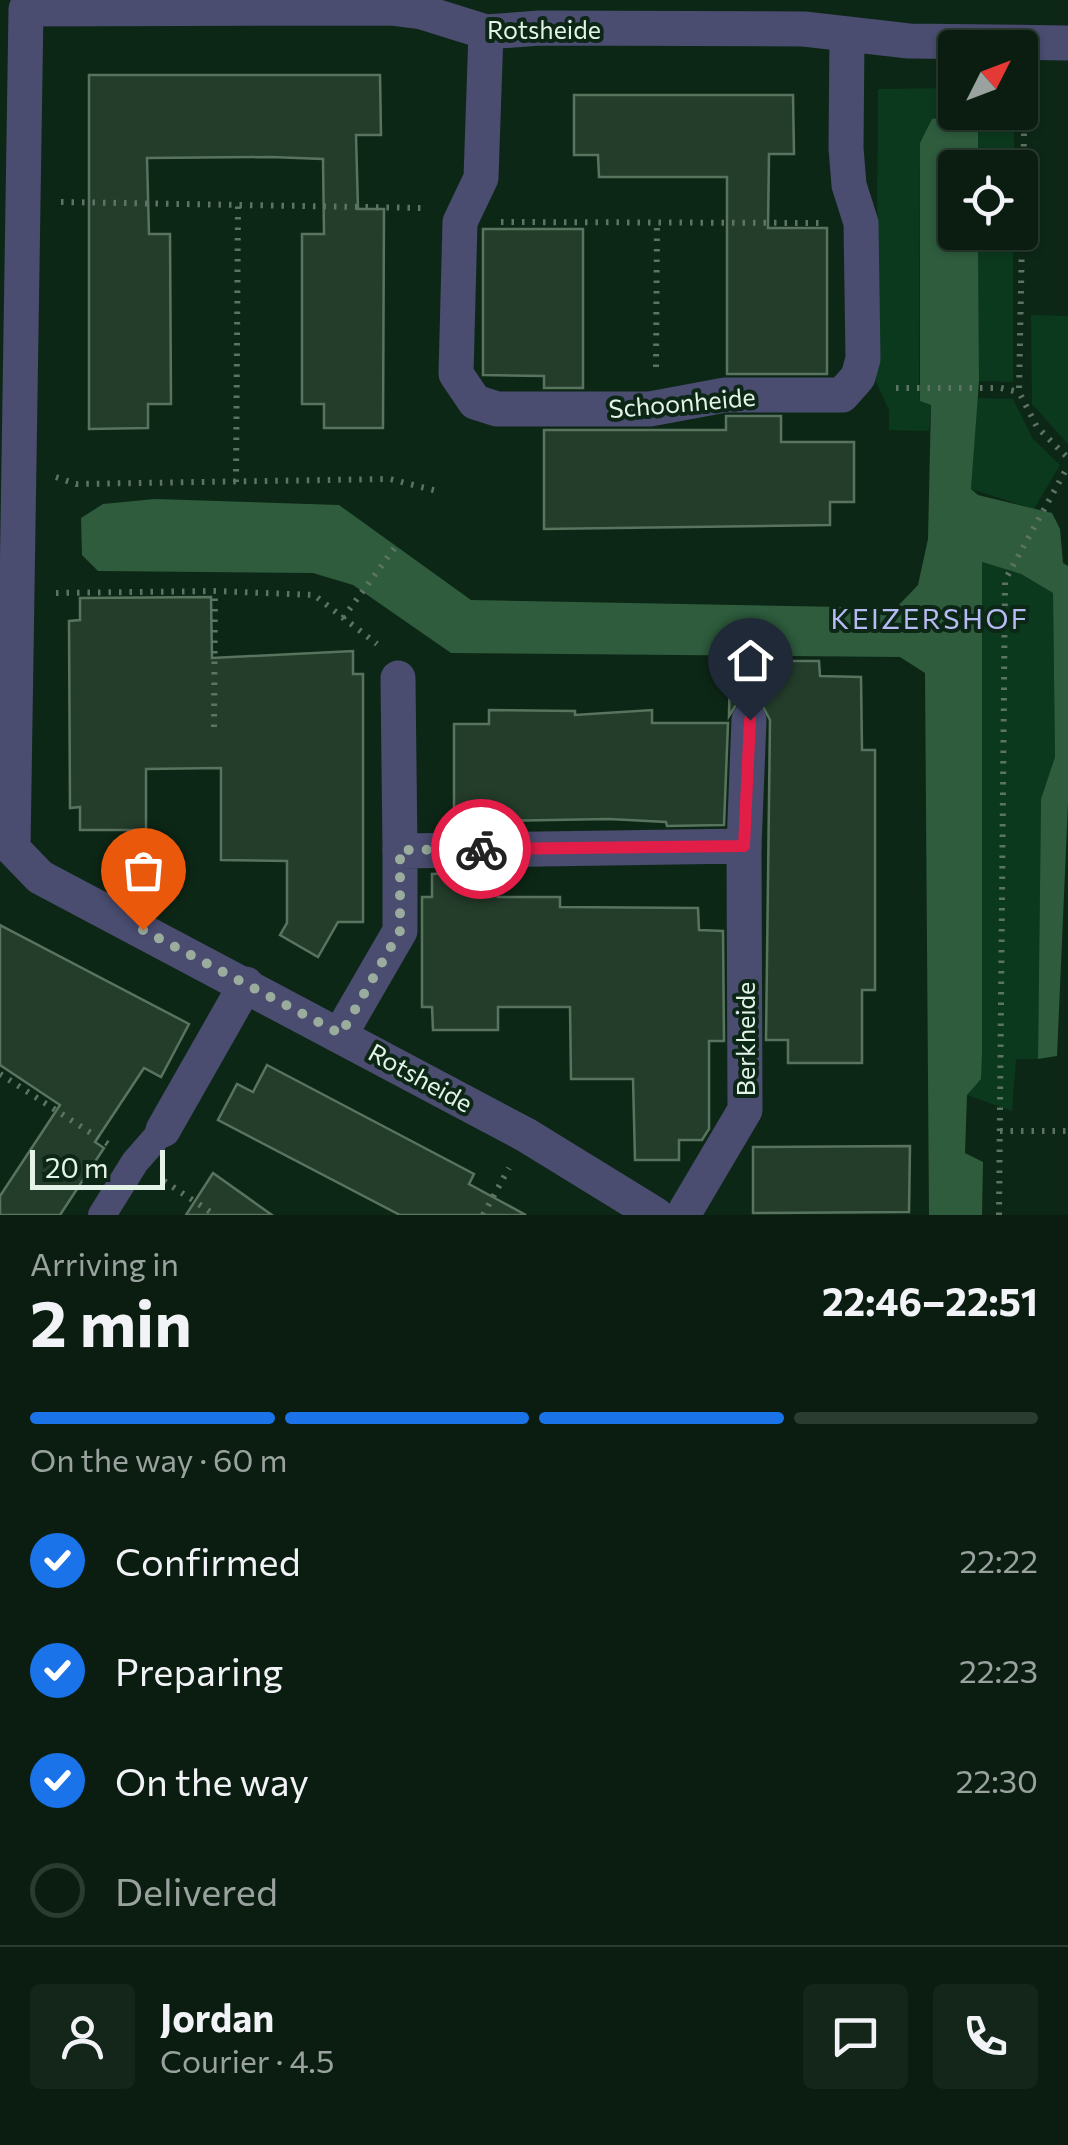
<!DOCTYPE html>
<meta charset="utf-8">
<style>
:root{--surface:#0a1d10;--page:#132619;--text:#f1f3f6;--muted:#99a29f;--line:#2a3b30;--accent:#1a73e8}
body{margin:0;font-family:Commissioner,sans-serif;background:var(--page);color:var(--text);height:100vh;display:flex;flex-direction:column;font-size:38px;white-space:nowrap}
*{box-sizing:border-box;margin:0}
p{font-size:32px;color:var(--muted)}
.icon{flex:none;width:55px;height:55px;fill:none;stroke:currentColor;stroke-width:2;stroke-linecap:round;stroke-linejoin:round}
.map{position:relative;height:1215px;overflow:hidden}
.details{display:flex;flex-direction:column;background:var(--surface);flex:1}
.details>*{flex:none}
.needle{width:65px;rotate:48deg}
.controls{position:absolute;left:938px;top:30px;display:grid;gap:20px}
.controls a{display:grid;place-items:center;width:100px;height:100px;border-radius:10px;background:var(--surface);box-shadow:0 2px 8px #0004,0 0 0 2px var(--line);font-size:50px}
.scale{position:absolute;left:30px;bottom:25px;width:135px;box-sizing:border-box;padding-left:10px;border:5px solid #e4f3e7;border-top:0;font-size:28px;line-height:35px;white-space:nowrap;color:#e4f3e7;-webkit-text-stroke:8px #0d2716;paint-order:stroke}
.pin{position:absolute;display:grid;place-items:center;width:85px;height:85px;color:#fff;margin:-102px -42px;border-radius:50% 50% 50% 0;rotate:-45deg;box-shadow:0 0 10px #0007}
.pin .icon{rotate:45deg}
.courier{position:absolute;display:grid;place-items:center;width:100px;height:100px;margin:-50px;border:8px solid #e11d48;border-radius:50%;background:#fff;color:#222;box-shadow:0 2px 12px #0007}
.overview em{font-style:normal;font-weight:700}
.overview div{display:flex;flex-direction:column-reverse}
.overview{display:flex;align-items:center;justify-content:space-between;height:170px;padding:0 30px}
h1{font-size:65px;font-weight:700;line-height:75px}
.bar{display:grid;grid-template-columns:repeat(4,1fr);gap:15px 10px;align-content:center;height:120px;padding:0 30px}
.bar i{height:12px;border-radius:8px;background:var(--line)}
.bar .selected{background:var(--accent)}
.bar p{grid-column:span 4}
.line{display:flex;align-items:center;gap:25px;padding:0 30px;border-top:2px solid var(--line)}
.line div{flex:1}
.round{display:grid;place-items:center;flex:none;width:105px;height:105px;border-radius:10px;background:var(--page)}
ol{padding:0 30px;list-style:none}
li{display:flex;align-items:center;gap:30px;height:110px}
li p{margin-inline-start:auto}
li .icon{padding:10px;border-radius:50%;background:var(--accent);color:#fff;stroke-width:4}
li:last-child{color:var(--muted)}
li i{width:55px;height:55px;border:5px solid var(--line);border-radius:50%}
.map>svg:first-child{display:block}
.green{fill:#0b391e}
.water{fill:#2e5c3d}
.building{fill:#243d2b;stroke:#58745f;stroke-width:2.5}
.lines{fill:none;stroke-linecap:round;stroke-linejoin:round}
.path{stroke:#5d7364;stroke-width:6;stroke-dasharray:2.5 8;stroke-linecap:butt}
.pedestrian{stroke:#4a4c70;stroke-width:28}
.minor{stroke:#4a4c70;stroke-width:35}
.done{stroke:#99ac9e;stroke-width:10;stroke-dasharray:0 18}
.route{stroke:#e11d48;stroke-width:12}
.labels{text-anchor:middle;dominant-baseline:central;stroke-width:8;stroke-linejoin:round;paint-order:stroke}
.street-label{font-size:25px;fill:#e4f3e7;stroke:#0d2716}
.neighbourhood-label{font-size:28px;letter-spacing:2.5px;fill:#b7bbf3;stroke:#0d2716}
</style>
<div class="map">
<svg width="1068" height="1215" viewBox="0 0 1068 1215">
<rect width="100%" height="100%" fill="#0d2716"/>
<g class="green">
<path d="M955 88V112L1014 113V167H978V126L920 144 919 384 920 401 931 405 929 431 889 430V410L876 382 878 89Z"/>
<path d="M978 233H1013V382L979 381Z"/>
<path d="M1031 315 1068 316V444L1032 404Z"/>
<path d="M977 398 1013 399 1033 439 1060 465 1034 509 971 489Z"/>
<path d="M982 562 1021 574 1053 593 1055 757 1041 799 1038 1059H1016L1012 1111 967 1095 980 1079Z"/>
</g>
<path class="water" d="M959 115 978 127V167L955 168V232L978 233 979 381 971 489 978 495 1052 513 1060 529 1063 563 1068 566V803L1057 1056 1038 1059 1041 799 1055 757 1053 593 1021 574 982 562V1053L981 1079 967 1095 965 1153 983 1162 982 1215H929L925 673 900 657 451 653 353 585 313 573 98 571 82 555 81 518 103 504 155 499 339 505 471 600 896 608 918 585 928 539 931 405 920 401V143L932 119Z"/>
<g class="building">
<path d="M89 75H380L381 135H356L358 209H384L383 428H324V404H302V234H324L323 159 271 157 147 158 149 234H170L171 404H148V428L89 429Z"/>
<path d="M574 95H793L794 154H769L768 228H827V374H727V177H599L598 155H574Z"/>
<path d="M483 229H583V388H544V376L483 375Z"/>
<path d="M726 416H781V442H854V502H830V525L544 529V430H726Z"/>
<path d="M211 597 212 658 353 651V674H363V922H338L318 957 280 935 287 923V861L221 860V768L146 769V830H80V807L70 808 69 621 80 620V598Z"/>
<path d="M730 661H819L820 676 861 677 862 750H875V990H862V1063H788V1040H766L770 720 761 703 751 699 738 702 729 716Z"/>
<path d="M489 710 575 711V715L652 710V723H728L724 825 667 826 666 822 609 819 499 821V828L454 829V724H489Z"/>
<path d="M498 871V897H560V907L698 908 699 930 723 931 724 1041H709V1129L702 1140H679V1160H635L633 1079H571L570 1007H498V1030H433L432 1007H422V897H432V874Z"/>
<path d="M0 925 189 1024 161 1077 144 1068 95 1142 104 1148 60 1215H0V1196L60 1105 0 1065Z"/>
<path d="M267 1065 474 1174 469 1184 526 1215H400L218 1120 237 1084 253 1092Z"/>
<path d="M910 1146 909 1212 753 1213V1147Z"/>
<path d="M213 1173 272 1215H186Z"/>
</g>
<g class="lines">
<g class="path">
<path d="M1025 81 1019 392 1037 427 1068 458"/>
<path d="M61 202 423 208"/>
<path d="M501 222 819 223"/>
<path d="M656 367 657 223"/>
<path d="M896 388H1001L1019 392"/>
<path d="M56 477 76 484 390 479 441 492"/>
<path d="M236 482 238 204"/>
<path d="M56 593 215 591 314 595 377 644"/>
<path d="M343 618 399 542"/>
<path d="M214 727 215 591"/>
<path d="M0 1074 108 1144"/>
<path d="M1000 1131H1068"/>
<path d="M164 1181 215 1215"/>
<path d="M483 1215 509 1168"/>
<path d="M999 1215 1005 580 1068 466"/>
</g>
<path class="pedestrian" d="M102 1215 135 1162 163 1130"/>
<g class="minor">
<path d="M486 32 481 178 460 222 456 374 475 402 497 409H650L725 395H842L858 377 863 359 861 223 849 185 846 148 847 35"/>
<path d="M398 678 400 851"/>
<path d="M744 846 749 720"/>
<path d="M341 1033 400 931V851L744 846 745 1110 683 1215"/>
<path d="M163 1130 246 984"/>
<path d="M656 1215 526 1135 40 877 13 849 26 9 390 8 422 12 486 32 540 28 804 29 909 41 1068 43"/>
</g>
</g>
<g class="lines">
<path class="done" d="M143 930 341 1034 400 931V850L481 849"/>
<path class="route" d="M481 849 744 846 750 720"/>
</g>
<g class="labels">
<g class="street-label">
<text x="544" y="29">Rotsheide</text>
<text transform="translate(682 402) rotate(-5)">Schoonheide</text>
<text transform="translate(745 1039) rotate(-90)">Berkheide</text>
<text transform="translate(421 1077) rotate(29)">Rotsheide</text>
</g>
<g class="neighbourhood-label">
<text x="930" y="618">KEIZERSHOF</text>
</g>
</g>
</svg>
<div class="controls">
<a><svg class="needle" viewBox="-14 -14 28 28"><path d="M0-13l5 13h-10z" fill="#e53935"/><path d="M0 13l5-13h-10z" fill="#99a29f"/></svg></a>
<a><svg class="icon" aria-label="locate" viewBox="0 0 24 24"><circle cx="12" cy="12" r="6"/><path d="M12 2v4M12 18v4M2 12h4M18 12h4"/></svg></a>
</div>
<div class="scale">20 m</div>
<div class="pin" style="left:143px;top:930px;background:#ea580c"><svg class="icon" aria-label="bag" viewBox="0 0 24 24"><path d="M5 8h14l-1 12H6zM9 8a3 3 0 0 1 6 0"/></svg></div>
<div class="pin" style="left:750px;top:720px;background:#1f2937"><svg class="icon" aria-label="home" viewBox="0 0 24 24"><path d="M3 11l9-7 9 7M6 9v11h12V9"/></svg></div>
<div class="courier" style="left:481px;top:849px"><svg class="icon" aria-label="bike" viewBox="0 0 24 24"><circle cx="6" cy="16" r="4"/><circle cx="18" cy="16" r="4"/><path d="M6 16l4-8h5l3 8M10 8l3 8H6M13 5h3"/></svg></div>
</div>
<section class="details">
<div class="overview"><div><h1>2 min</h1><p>Arriving in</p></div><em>22:46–22:51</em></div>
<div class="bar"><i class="selected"></i><i class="selected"></i><i class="selected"></i><i></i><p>On the way · 60 m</p></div>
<ol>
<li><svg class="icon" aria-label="check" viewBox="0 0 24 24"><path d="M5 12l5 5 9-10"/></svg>Confirmed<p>22:22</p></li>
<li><svg class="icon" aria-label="check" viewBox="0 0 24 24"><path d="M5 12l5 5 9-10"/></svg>Preparing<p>22:23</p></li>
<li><svg class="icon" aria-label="check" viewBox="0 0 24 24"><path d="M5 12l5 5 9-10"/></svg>On the way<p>22:30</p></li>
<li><i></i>Delivered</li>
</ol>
<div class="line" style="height:180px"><a class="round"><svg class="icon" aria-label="person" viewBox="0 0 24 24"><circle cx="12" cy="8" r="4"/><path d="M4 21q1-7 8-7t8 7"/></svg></a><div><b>Jordan</b><p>Courier · 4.5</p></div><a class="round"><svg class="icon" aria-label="chat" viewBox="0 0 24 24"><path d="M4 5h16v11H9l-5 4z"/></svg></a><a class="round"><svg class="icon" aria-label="phone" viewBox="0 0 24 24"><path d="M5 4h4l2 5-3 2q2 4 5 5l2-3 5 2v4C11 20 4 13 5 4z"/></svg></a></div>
</section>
